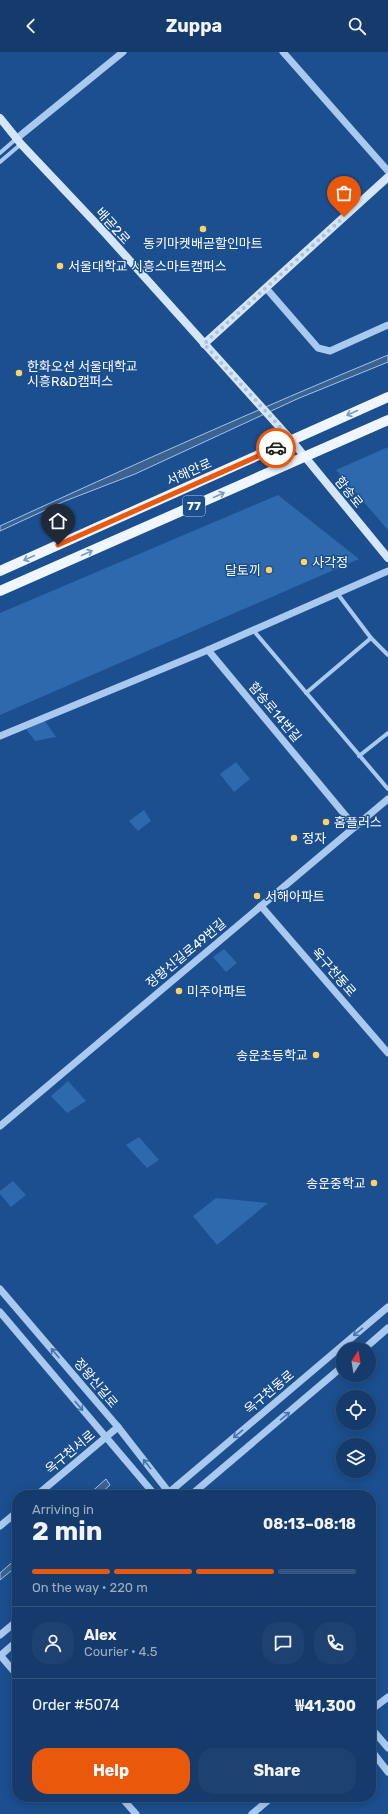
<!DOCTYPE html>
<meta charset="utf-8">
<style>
:root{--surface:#143b6b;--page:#1d4271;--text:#f1f3f6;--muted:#9dadc1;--line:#33557e;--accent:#ea580c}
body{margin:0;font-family:Rubik,"Noto Sans KR",sans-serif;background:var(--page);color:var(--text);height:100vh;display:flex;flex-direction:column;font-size:15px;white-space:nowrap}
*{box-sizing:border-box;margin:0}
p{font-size:13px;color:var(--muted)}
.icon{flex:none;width:22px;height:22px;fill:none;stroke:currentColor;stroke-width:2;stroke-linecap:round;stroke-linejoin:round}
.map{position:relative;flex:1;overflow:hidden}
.side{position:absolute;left:12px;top:1438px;width:364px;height:312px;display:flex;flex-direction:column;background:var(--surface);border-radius:16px;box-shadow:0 2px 10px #0003,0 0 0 1px var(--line)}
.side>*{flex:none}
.needle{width:26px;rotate:12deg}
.controls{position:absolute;left:336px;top:1290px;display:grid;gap:8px}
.controls a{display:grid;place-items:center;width:40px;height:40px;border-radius:50%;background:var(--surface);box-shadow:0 2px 10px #0003,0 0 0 1px var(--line);font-size:20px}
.pin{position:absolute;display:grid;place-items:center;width:34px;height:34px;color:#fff;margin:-41px -17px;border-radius:50% 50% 50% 0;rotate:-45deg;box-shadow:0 0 4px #0007}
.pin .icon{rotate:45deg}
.courier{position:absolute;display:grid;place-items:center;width:40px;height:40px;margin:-20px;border:3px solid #ea580c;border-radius:50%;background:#fff;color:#222;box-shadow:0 1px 5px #0007}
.overview em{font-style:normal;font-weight:700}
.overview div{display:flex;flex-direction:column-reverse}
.overview{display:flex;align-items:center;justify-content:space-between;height:68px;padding:0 20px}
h1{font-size:26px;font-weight:700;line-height:30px}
.bar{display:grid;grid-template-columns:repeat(4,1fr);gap:6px 4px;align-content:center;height:48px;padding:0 20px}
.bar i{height:5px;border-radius:3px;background:var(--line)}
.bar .active{background:var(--accent)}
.bar p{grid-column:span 4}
.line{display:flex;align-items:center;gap:10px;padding:0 20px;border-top:1px solid var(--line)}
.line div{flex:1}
.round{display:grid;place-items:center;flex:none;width:42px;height:42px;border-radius:16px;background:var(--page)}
.action{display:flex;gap:8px;margin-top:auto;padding:8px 20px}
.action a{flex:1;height:46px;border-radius:16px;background:var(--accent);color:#fff;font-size:16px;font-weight:700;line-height:46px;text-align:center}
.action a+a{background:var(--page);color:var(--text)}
header{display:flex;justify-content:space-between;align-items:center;height:52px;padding:0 20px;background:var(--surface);font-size:18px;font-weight:700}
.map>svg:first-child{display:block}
.green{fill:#2e69ad}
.water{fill:#3c6290;stroke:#9cc4f0}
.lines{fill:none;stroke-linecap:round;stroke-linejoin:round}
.minor{stroke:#a9c9ee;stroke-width:4}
.tertiary{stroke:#a9c9ee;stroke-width:7}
.secondary{stroke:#d6e6fa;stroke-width:8}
.primary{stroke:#f0f6ff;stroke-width:10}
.oneway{stroke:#7b9ac1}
.oneway2{stroke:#4674ac}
.done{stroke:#afc1d8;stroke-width:4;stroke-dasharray:0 7.2}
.route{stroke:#ea580c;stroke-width:5}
.poi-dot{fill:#ffd166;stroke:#1b4f8f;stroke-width:1.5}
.labels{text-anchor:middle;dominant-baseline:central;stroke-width:3;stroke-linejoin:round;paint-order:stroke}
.shield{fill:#1b4f8f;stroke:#bbcadd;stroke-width:1}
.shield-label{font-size:12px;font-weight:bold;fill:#fff}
.street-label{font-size:13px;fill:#fff;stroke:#1b4f8f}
.poi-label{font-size:13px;fill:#fff;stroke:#1b4f8f;text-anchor:start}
</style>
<header><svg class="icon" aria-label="back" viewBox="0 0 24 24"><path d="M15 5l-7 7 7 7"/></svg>Zuppa<svg class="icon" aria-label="search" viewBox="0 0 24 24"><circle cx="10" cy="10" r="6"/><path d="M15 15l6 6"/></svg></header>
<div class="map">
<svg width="388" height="1762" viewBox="0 0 388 1762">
<rect width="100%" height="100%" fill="#1b4f8f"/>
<g class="green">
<path d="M388 395V478L336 418Z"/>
<path d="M278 443 359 507 0 663V561Z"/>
<path d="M45 669 56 685 35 689 26 677Z"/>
<path d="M236 710 250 727 234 740 220 722Z"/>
<path d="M144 758 151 769 138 779 129 769Z"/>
<path d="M224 897 237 911 226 920 213 905Z"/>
<path d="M68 1029 86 1049 67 1061 51 1044Z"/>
<path d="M139 1085 159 1108 147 1116 126 1093Z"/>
<path d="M13 1129 26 1143 11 1155 0 1142V1139Z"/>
<path d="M216 1146 268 1151 217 1193 193 1164Z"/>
</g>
<g class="water">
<path d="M388 303V310L297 347 135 422 65 449 0 479V474C128 415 258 357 388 303Z"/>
<path d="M106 1427 110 1433 99 1443H88Z"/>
<path d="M17 1506V1514L0 1528V1521Z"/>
</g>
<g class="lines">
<g class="minor">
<path d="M0 101 16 87"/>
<path d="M0 110 21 92"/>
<path d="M337 541 371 586 388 603"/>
<path d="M253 578 388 737"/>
<path d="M306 641 371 586"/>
<path d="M359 704 388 681"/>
</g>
<g class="tertiary">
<path d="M283 0 388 119"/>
<path d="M16 87 123 0"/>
<path d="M266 236 318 296 330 299 388 273"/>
<path d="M0 684 208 598"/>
<path d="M355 775 208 598 388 519"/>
<path d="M261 854 388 1001"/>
<path d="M0 1074 388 747"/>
<path d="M0 1237 118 1375 171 1443"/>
<path d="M0 1260 155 1443"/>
<path d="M364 1297 388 1276"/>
<path d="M37 1443 118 1375"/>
<path d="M166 1443 388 1255"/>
<path d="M191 1443 343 1314"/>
<path d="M0 1474 17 1460"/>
<path d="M0 1583 17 1569"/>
<path d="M0 1603 17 1623"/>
<path d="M0 1604 17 1589"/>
<path d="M371 1658 388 1645"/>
<path d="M371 1676 388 1696"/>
<path d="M371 1698 388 1720"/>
<path d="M121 1745 136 1762"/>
<path d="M252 1762 272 1745"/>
</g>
<g class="secondary">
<path d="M0 66 21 92 105 181 292 389 388 506"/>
<path d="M204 292 388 125"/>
</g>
<g class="primary">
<path d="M0 519 388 345"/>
<path d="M0 539 388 368"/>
</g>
</g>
<defs><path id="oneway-shaft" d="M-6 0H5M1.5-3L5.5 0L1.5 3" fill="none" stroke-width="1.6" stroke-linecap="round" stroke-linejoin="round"/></defs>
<g class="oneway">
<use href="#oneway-shaft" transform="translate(352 361) rotate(156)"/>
<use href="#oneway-shaft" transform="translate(219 443) rotate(-24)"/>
<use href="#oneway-shaft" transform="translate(87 501) rotate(-24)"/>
<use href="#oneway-shaft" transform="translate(29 506) rotate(156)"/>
</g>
<g class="oneway2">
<use href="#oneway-shaft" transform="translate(358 1280) rotate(140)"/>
<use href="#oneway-shaft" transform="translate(55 1301) rotate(-130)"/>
<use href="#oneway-shaft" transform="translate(79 1354) rotate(50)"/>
<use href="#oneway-shaft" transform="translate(285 1364) rotate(-40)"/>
<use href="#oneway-shaft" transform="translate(238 1382) rotate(140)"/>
<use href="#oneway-shaft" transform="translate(147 1412) rotate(-128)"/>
</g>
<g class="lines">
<path class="done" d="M276 396 292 388 204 292 344 165"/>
<path class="route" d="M58 493 276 396"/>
</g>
<g class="poi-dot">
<circle cx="203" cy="177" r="4"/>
<circle cx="60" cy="214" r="4"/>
<circle cx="19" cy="321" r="4"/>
<circle cx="304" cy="510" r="4"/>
<circle cx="269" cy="518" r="4"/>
<circle cx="326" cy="770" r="4"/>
<circle cx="294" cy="786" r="4"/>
<circle cx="257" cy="844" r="4"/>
<circle cx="179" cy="939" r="4"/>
<circle cx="316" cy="1003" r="4"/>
<circle cx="374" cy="1131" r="4"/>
</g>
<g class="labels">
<rect class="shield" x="183" y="444" width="22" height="20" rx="3"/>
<g class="shield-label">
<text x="194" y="454">77</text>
</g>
<g class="street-label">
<text transform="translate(113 174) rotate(48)">배곧2로</text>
<text transform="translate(189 420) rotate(-24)">서해안로</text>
<text transform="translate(349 440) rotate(51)">함송로</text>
<text transform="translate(275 660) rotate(50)">함송로14번길</text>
<text transform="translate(186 901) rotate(-40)">정왕신길로49번길</text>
<text transform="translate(334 920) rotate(49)">옥구천동로</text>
<text transform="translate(96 1331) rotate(50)">정왕신길로</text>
<text transform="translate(269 1340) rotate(-40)">옥구천동로</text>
<text transform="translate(70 1400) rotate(-40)">옥구천서로</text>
</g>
<g class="poi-label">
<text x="203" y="191" text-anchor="middle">동키마켓배곧할인마트</text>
<text x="68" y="214">서울대학교 시흥스마트캠퍼스</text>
<text x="27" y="314">한화오션 서울대학교<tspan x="27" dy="15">시흥R&amp;D캠퍼스</tspan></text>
<text x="312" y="510">사각정</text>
<text x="261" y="518" text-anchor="end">달토끼</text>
<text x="334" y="770">홈플러스</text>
<text x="302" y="786">정자</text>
<text x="265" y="844">서해아파트</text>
<text x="187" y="939">미주아파트</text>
<text x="308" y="1003" text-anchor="end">송운초등학교</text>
<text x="366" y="1131" text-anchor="end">송운중학교</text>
</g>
</g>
</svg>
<div class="controls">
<a><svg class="needle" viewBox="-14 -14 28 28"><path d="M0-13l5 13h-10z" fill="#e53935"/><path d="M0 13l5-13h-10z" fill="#9dadc1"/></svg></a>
<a><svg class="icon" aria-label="locate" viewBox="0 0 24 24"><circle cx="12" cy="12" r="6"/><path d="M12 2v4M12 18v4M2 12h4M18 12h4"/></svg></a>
<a><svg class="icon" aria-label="layers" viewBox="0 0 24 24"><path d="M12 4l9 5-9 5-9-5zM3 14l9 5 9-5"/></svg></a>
</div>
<div class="pin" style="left:344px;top:165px;background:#ea580c"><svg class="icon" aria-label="bag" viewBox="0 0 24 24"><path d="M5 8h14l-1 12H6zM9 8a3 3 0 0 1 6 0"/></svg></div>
<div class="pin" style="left:58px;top:493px;background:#1f2937"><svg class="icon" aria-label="home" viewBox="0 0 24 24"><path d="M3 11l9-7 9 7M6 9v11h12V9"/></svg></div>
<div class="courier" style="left:276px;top:396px"><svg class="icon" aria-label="car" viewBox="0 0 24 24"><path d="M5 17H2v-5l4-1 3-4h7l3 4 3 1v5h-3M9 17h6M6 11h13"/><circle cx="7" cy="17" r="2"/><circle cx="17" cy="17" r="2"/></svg></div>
<section class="side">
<div class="overview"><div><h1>2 min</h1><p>Arriving in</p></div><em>08:13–08:18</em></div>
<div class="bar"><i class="active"></i><i class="active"></i><i class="active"></i><i></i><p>On the way · 220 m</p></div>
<div class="line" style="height:72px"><a class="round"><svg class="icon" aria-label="person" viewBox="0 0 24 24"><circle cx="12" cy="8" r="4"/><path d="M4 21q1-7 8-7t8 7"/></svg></a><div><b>Alex</b><p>Courier · 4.5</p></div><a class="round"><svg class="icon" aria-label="chat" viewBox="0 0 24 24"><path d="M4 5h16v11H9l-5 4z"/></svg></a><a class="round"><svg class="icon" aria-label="phone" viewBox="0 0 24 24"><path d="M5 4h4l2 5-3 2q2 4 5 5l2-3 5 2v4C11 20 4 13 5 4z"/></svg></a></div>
<div class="line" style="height:52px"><div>Order #5074</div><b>₩41,300</b></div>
<div class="action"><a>Help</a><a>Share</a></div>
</section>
</div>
